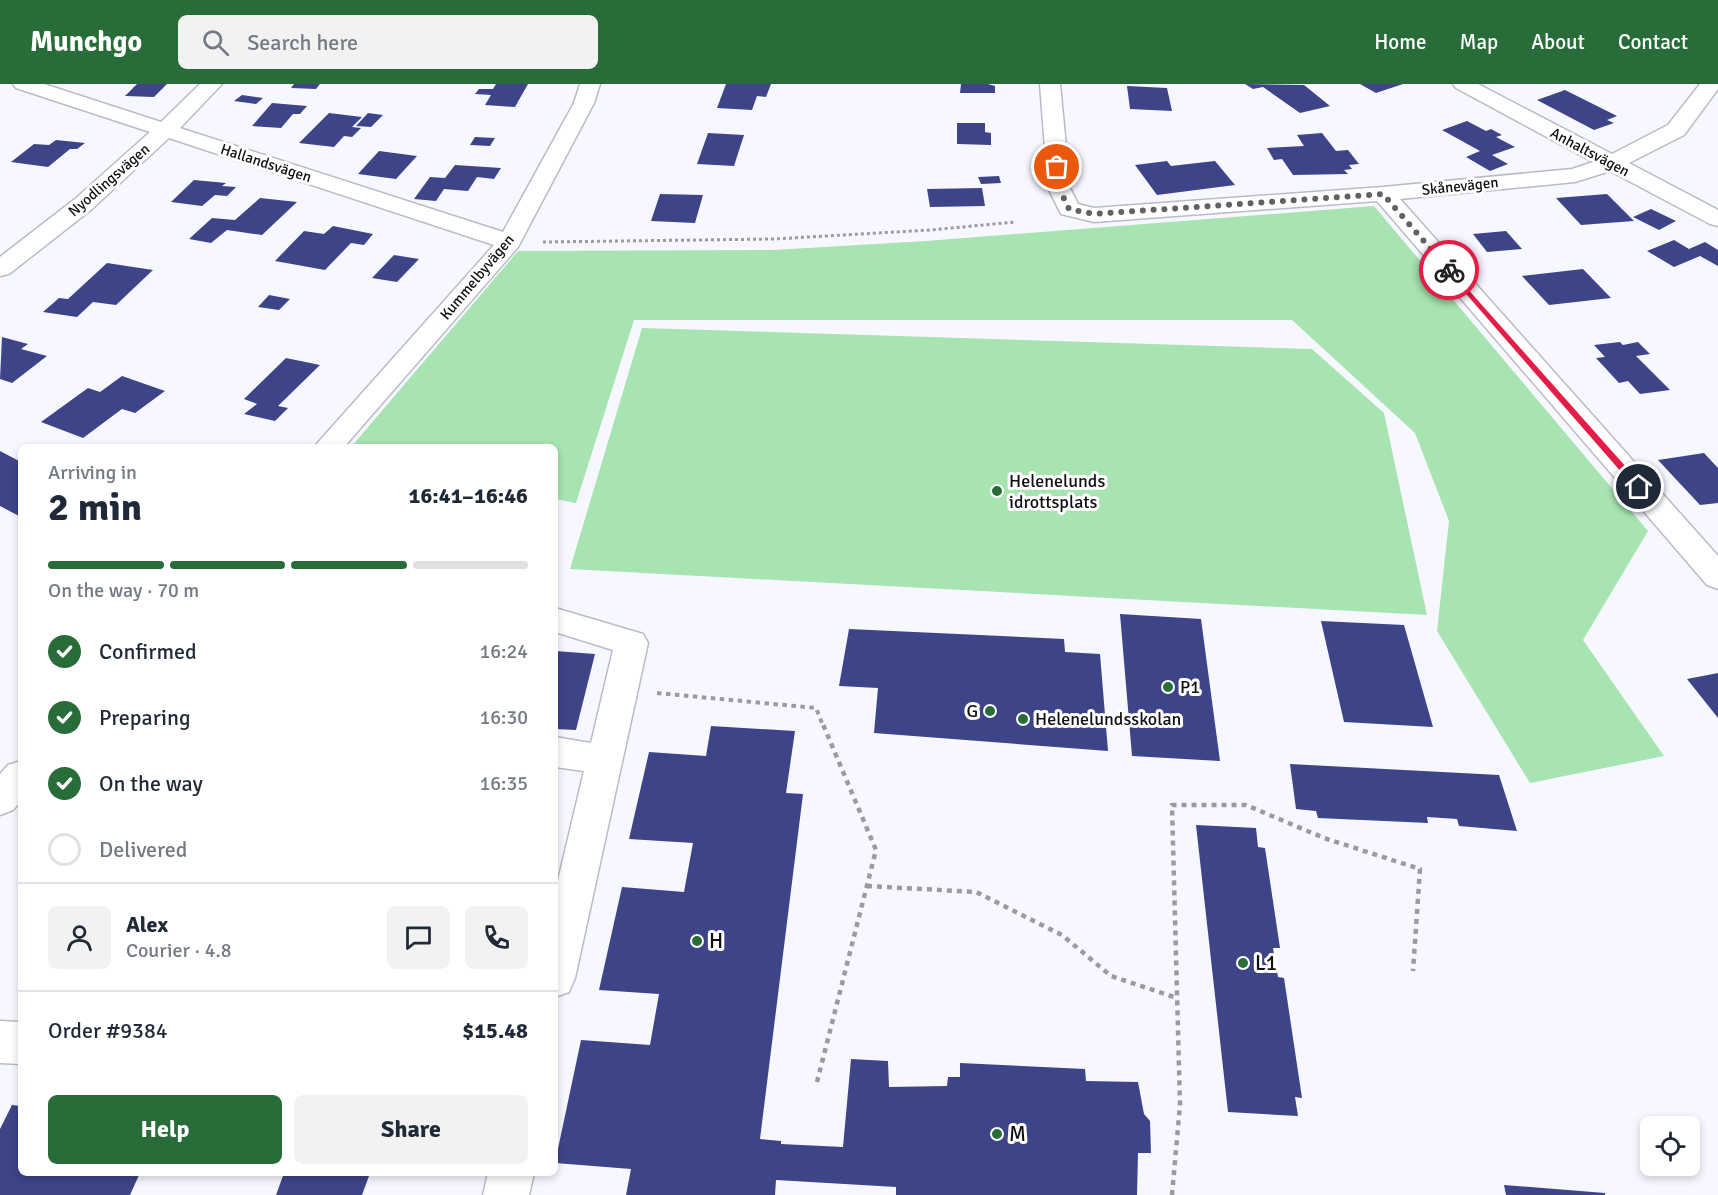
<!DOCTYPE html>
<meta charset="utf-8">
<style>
:root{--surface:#fff;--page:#f2f2f3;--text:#1f2937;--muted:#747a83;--line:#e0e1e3;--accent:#286d39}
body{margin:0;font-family:Signika,sans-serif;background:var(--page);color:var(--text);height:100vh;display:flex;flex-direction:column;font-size:22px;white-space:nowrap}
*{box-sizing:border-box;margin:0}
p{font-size:20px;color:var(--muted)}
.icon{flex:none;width:33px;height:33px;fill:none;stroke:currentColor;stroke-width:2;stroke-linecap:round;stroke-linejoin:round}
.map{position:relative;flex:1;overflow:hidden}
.sheet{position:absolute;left:18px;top:360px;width:540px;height:732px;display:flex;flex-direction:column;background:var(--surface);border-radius:9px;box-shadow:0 3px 9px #0003}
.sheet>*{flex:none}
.tools{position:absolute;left:1640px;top:1032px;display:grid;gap:12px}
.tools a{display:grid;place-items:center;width:60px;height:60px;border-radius:9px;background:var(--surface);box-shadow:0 3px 9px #0003;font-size:30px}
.pin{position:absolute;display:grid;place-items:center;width:51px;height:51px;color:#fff;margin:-26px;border:3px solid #fff;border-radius:50%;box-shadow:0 2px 6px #0007}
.courier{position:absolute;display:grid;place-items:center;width:60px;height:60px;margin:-30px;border:4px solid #e11d48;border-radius:50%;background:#fff;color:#222;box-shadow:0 2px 8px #0007}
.headline em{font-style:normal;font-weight:700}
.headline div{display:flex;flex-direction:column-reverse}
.headline{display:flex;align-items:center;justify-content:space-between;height:102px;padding:0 30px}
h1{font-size:39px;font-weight:700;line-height:45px}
.bar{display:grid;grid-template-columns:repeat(4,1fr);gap:9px 6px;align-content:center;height:72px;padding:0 30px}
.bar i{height:8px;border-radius:4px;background:var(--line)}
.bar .on{background:var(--accent)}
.bar p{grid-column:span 4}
.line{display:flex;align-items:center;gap:15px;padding:0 30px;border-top:2px solid var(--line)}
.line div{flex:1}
.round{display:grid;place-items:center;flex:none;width:63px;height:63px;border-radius:9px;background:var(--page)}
ol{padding:0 30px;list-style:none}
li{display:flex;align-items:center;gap:18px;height:66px}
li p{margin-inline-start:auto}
li .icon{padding:6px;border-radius:50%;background:var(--accent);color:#fff;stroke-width:4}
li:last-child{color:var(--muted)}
li i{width:33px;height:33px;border:3px solid var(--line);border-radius:50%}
.action{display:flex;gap:12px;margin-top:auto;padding:12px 30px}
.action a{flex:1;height:69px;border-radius:9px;background:var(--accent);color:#fff;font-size:24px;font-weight:700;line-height:69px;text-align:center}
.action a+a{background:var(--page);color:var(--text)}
header{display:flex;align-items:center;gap:36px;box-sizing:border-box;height:84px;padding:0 30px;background:var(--accent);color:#fff}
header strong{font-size:28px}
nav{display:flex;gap:33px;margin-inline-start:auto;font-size:21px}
.search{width:420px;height:54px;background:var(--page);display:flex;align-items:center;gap:15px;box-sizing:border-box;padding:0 21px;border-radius:9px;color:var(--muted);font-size:22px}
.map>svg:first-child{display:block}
.green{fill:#a7e4b1}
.building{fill:#3e4488}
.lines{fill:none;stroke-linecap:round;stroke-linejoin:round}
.minor-casing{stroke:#b9bbc6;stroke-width:3}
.path-far2{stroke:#9a9ba1;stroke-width:3;stroke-dasharray:3 3;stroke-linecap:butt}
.path-far1{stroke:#9a9ba1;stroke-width:4;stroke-dasharray:4.5 4.5;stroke-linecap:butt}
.path{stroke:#9a9ba1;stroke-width:4.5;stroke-dasharray:5 5;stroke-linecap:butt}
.minor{fill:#fff;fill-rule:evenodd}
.route{fill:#e11d48}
.done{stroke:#606166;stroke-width:6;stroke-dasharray:0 10.8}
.poi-dot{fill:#286d39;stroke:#fff;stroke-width:2}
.labels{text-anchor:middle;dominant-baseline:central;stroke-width:6;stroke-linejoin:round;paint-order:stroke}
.far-street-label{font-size:15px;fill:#0f1014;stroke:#fff}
.poi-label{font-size:18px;fill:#0f1014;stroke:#fff;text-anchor:start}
.near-poi-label{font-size:21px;fill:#0f1014;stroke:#fff;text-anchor:start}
</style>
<header>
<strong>Munchgo</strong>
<div class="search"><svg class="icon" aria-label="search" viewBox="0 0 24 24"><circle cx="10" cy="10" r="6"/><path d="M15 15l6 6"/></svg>Search here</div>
<nav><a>Home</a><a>Map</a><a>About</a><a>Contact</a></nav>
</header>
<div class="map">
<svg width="1718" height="1111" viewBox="0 0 1718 1111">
<rect width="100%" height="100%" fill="#f7f8ff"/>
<g class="green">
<path d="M1374 122 1648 447 1583 556 1664 672 1530 699 1437 547 1449 437 1415 349 1292 236H634L576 419 555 415V363H351L518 167 773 166 926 157Z"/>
<path d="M642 244 1312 265 1384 329 1427 531 570 485Z"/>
</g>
<g class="building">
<path d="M137 0H167L154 13 125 12Z"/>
<path d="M294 0H320L316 5 291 4Z"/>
<path d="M496 0H528L515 23 485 21 491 11 475 10 479 5H493Z"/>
<path d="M726 0H771L766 13 757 12 752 26 717 24Z"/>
<path d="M961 0H988L995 2V9H960Z"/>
<path d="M1245 0 1304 1 1330 22 1300 29 1263 3 1253 5Z"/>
<path d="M1360 0H1403L1376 9Z"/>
<path d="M1127 2 1167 4 1172 27 1130 25Z"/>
<path d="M1565 6 1617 32 1607 36 1614 39 1594 46 1537 16Z"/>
<path d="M242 11 263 14 256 20 234 17Z"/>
<path d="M272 19 307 22 300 30H293L281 44 252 42Z"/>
<path d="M329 29 362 33 352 43 361 44 352 53 344 52 334 63 299 59Z"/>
<path d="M368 29 383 31 371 43 356 42Z"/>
<path d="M1467 37 1486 47 1491 45 1502 51 1496 53 1515 63 1492 71 1508 80 1490 87 1466 73 1480 67 1442 46Z"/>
<path d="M957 39H985V48L991 49V61L957 60Z"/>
<path d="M708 49 744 51 734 82 697 80Z"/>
<path d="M1322 49 1336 67 1348 66 1359 80 1349 81 1352 85 1344 86 1348 90 1293 91 1282 75 1274 76 1267 64 1304 62 1297 51Z"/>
<path d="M475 53 495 54 490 62 470 61Z"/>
<path d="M56 56 85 59 77 65H70L48 83 11 78 34 60 49 61Z"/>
<path d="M379 67 417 72 396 95 358 90Z"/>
<path d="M1167 77 1171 82 1215 77 1235 101 1157 111 1135 81Z"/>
<path d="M455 81 501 84 494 95 477 93 468 107 444 105 436 117 414 115 430 93 445 94Z"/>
<path d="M999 92 1001 99 981 100 978 93Z"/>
<path d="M194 96 226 99 222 102 236 103 227 112 215 111 202 122 171 118Z"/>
<path d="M982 104 985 122 930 123 927 105Z"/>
<path d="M660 110 703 111 695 139 651 137Z"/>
<path d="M1607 110 1634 137 1581 141 1556 114Z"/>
<path d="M260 114 297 118 262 151 227 146 211 159 189 155 212 134 235 136Z"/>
<path d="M1651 125 1676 137 1659 146 1633 133Z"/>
<path d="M333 142 373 150 364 161 351 159 325 186 275 177 304 147 324 150Z"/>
<path d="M1506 147 1522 165 1487 168 1473 150Z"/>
<path d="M1674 156 1689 165 1705 158 1718 166V182L1700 172 1674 183 1647 167Z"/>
<path d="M394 171 419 175 397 198 372 194Z"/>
<path d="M107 179 153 186 116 221 93 218 77 233 43 228 59 214 68 215Z"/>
<path d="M1583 185 1611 214 1549 221 1522 192Z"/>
<path d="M269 211 290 215 279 226 258 223Z"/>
<path d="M2 253 28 260 21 265 47 272 12 299 0 295Z"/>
<path d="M1620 258 1623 261 1638 258 1650 270 1636 272 1670 306 1640 310 1628 297 1619 299 1596 274 1605 273 1594 261Z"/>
<path d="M286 274 320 281 278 322 288 324 275 337 244 330 257 320 244 315Z"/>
<path d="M122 292 165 307 135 329 122 325 83 354 41 338 88 304 100 308Z"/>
<path d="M0 367 21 378V430L19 432 0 422Z"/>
<path d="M1704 369 1718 384V419L1700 421 1658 376Z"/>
<path d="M1120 530 1201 535 1220 677 1132 672Z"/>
<path d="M1321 537 1404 541 1433 643 1344 638Z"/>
<path d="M849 545 1064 555 1065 568 1100 570 1108 667 874 649 878 604 839 602Z"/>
<path d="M555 567 595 570 576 646 555 645Z"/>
<path d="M1718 589V634L1687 595Z"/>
<path d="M711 642 795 647 786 709 803 710 760 1055 781 1057V1060L843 1063 851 975 888 977 889 1003 947 1002 948 993H960V979L1085 985 1086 997 1138 998 1144 1030 1150 1037 1151 1069H1138L1137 1111H896V1103L776 1096 775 1111H626L631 1085 555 1079 581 956 650 961 659 910 599 906 622 803 684 808 693 759 629 755 649 668 706 672Z"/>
<path d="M1290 680 1499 691 1517 747 1459 742 1457 735 1427 733 1428 739 1318 734 1316 727 1296 725Z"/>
<path d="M1196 741 1256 744 1258 763 1265 764 1280 864H1273L1278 893 1284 894 1302 1014 1295 1013 1298 1032 1228 1028Z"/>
<path d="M12 1021 21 1022V1089H140L130 1111H0V1045Z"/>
<path d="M284 1089H328L369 1092 362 1111H276Z"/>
<path d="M1504 1101 1605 1109V1111H1506Z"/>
</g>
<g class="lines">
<defs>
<g id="minor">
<path d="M13 0H44L161 38 200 0H222L180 44 503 148 574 19 580 0H600L594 19 518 163 344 363H314L494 161 169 54 92 125 9 190 0 192V173L75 115 150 48 16 4Z"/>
<path d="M1040 0H1060L1070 104 1078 120 1094 124 1383 103 1572 85 1593 78 1456 4 1453 0H1478L1612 70 1668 41 1700 0H1718V5L1684 51 1629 79 1718 126V142L1710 140 1610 87 1575 98 1400 115 1718 472V505L1707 501 1377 117 1094 138 1061 130 1048 104Z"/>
<path d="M555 524 643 550 648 559 575 894 569 908 555 913V809L584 687 555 683V653L591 659 613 566 555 548Z"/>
<path d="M21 677V717L13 726 0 731V690L8 681Z"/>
<path d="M0 937 21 938V980L0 979Z"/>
<path d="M488 1089H534L529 1111H483Z"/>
</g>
</defs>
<use href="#minor" class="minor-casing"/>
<path class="path-far2" d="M543 158 774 155 930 146 1015 138"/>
<path class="path-far1" d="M657 609 816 624 822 639"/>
<g class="path">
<path d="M867 802 976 808 1062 851 1111 892 1177 914"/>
<path d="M817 998 876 766 822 638"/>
<path d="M1172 1111 1180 1021 1172 721H1246L1324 754 1420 785 1413 887"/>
</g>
<use href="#minor" class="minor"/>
</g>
<path class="route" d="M1449 184 1642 401V405H1636L1447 188Z"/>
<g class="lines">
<path class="done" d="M1057 83 1059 104 1069 125 1094 130 1383 110 1449 186"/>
</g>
<g class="poi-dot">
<circle cx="997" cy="407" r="6"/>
<circle cx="1168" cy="603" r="6"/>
<circle cx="990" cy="627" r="6"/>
<circle cx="1023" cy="635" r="6"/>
<circle cx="697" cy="857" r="6"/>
<circle cx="1243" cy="879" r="6"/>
<circle cx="997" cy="1050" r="6"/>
</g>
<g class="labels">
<g class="far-street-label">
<text transform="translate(1590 68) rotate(28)">Anhaltsvägen</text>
<text transform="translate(266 79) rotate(18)">Hallandsvägen</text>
<text transform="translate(109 96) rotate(-41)">Nyodlingsvägen</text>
<text transform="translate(1460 102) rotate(-6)">Skånevägen</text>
<text transform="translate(477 193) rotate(-50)">Kummelbyvägen</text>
</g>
<g class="poi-label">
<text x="1009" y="397">Helenelunds<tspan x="1009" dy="21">idrottsplats</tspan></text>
<text x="1180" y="603">P1</text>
<text x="978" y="627" text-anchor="end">G</text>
<text x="1035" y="635">Helenelundsskolan</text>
</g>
<g class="near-poi-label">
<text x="709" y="857">H</text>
<text x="1255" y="879">L1</text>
<text x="1009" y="1050">M</text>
</g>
</g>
</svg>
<div class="tools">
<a><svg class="icon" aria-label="locate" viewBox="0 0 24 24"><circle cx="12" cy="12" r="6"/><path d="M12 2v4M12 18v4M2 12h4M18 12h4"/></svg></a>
</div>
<div class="pin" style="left:1057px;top:83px;background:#ea580c"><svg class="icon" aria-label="bag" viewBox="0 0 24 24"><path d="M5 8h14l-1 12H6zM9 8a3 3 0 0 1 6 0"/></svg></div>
<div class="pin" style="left:1639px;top:403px;background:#1f2937"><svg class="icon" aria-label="home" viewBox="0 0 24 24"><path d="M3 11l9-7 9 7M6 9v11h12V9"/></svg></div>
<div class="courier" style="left:1449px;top:186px"><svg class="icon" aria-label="bike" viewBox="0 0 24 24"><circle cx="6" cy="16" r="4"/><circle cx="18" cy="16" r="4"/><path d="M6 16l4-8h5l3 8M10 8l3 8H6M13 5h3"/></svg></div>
<section class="sheet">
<div class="headline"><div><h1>2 min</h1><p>Arriving in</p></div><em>16:41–16:46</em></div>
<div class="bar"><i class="on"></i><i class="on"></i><i class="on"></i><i></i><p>On the way · 70 m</p></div>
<ol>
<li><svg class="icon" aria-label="check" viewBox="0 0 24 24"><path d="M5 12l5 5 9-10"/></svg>Confirmed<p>16:24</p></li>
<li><svg class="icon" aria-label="check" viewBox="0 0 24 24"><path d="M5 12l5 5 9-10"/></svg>Preparing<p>16:30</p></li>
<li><svg class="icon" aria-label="check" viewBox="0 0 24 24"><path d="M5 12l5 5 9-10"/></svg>On the way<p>16:35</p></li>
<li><i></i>Delivered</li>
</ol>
<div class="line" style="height:108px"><a class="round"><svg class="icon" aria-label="person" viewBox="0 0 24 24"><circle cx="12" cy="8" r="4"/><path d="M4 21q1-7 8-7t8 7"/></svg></a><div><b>Alex</b><p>Courier · 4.8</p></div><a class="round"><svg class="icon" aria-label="chat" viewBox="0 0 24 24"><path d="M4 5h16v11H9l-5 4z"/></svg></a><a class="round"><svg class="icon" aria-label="phone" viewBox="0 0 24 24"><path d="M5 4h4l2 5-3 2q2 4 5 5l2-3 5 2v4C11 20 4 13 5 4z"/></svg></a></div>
<div class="line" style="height:78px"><div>Order #9384</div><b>$15.48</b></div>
<div class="action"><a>Help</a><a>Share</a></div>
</section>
</div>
